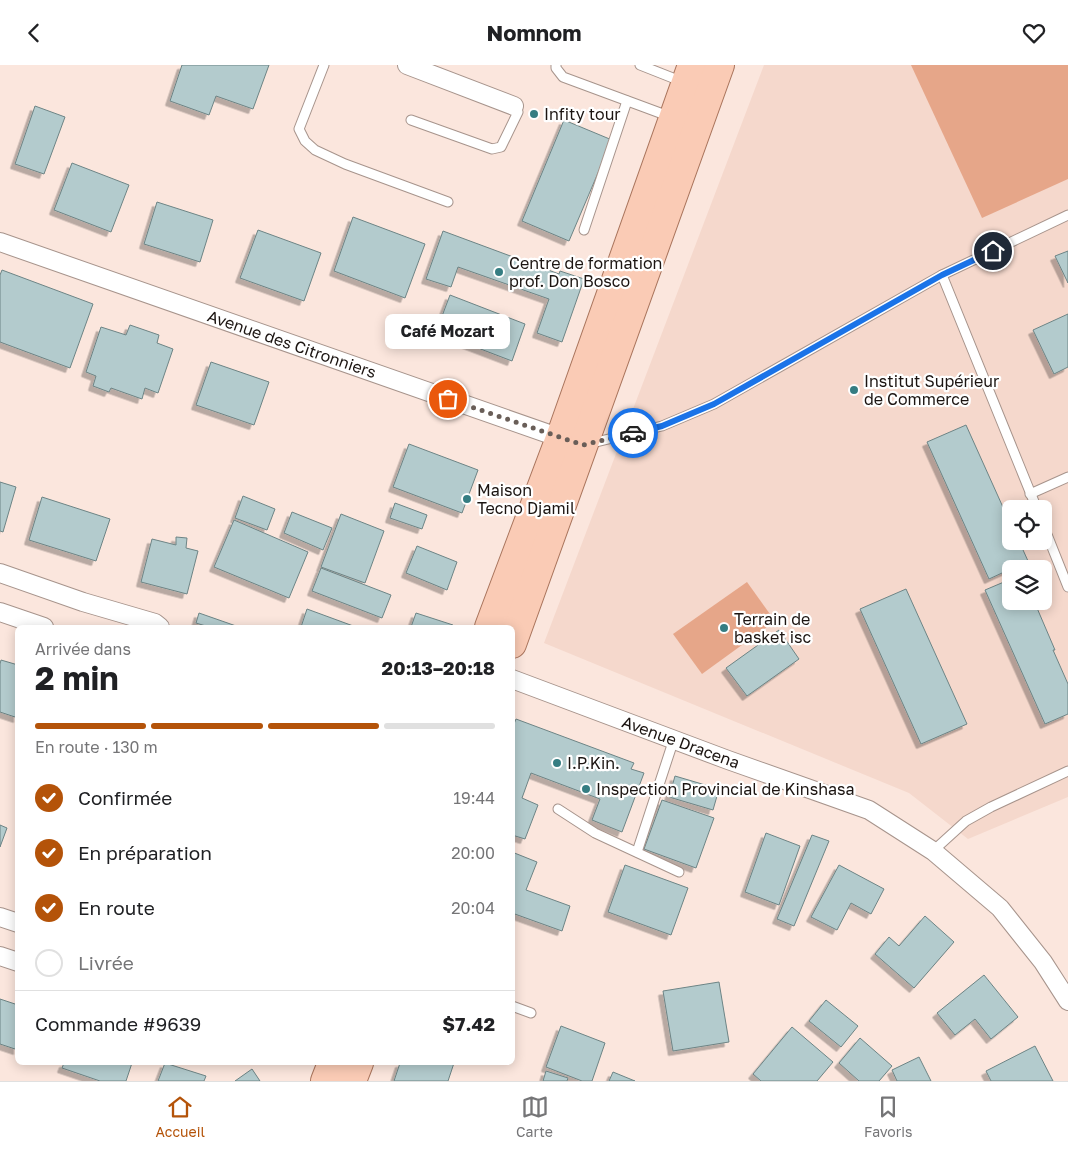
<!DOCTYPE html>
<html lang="fr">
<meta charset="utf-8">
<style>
:root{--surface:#fff;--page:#f6f6f6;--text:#202124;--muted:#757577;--line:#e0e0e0;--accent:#b45309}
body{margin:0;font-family:"Golos Text",sans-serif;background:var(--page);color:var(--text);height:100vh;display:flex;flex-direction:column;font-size:19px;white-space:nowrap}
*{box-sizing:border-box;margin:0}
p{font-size:16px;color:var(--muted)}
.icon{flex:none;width:28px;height:28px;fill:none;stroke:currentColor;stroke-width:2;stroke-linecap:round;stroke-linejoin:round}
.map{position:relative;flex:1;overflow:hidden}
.panel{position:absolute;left:15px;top:560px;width:500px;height:440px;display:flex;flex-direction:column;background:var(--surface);border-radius:8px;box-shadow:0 2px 12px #0003}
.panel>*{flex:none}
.tools{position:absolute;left:1002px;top:435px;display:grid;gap:10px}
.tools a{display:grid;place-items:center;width:50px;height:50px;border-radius:8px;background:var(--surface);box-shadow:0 2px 12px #0003;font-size:25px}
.pin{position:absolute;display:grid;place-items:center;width:42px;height:42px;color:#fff;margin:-21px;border:2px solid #fff;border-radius:50%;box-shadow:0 1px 5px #0007}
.courier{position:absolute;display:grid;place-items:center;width:50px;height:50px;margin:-25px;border:4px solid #1a73e8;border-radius:50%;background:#fff;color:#222;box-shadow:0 1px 6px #0007}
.bubble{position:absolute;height:35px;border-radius:8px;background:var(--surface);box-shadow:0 2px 12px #0003;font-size:16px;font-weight:700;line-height:35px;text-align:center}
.head em{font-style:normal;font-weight:700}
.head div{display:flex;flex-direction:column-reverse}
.head{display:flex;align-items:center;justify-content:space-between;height:85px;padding:0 20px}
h1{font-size:32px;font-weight:700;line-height:38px}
.bar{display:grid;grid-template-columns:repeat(4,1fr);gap:8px 5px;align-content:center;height:60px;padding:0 20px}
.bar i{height:6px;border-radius:4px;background:var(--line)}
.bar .current{background:var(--accent)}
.bar p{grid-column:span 4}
.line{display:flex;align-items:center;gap:12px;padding:0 20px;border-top:1px solid var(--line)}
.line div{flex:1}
ol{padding:0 20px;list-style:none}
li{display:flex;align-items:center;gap:15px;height:55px}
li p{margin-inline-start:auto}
li .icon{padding:5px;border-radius:50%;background:var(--accent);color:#fff;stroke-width:4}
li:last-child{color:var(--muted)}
li i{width:28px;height:28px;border:2px solid var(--line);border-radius:50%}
header{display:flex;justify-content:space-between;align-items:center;height:65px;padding:0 20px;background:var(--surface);font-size:22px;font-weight:700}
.dock{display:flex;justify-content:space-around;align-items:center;height:70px;border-top:1px solid var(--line);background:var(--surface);font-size:14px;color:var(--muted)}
.dock a{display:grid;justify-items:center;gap:2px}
.dock .current{color:var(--accent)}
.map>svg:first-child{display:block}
.built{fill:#f5d8cc;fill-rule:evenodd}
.green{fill:#e6a689}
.building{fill:#b3cbcd;stroke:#6d8485;filter:url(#shadow)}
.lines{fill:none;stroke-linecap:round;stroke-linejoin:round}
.service-casing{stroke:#a7948c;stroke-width:11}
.minor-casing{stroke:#a7948c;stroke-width:20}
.primary-casing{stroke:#a9745c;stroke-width:30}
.service{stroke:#fff;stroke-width:9}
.minor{stroke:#fff;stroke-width:18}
.primary{stroke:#facbb5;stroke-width:28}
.done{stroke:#695e58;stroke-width:5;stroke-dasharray:0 9}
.route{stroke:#1a73e8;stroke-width:6}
.poi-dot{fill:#357d82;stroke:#fff;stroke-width:2}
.labels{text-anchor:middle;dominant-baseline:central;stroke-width:4.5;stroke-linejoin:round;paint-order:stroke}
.poi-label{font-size:16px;fill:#1b1411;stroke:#fff;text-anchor:start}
.street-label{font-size:16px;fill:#1b1411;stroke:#fff}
</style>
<header><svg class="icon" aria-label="back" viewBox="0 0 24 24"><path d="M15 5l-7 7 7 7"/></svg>Nomnom<svg class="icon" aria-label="heart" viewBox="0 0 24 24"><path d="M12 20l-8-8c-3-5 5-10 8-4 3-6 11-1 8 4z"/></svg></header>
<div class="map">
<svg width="1068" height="1016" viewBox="0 0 1068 1016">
<defs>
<filter id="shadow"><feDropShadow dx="-4.5" dy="4.5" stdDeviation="0" flood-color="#0004"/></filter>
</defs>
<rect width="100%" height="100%" fill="#fbe6dd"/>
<path class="built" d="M764 0H1068V732L968 774 909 728 544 578ZM1011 444H1044V476H1011ZM1011 504H1044V536H1011Z"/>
<g class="green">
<path d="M911 0H1068V114L982 153Z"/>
<path d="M747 517 775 556 702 609 673 569Z"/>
</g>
<g class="building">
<path d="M182 0H269L253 44 216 31 209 50 170 36Z"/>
<path d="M35 41 65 52 44 109 15 99Z"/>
<path d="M564 55 612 75 569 176 522 156Z"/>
<path d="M72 98 129 120 111 167 54 145Z"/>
<path d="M157 137 213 155 200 197 144 179Z"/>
<path d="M353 152 425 179 405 233 334 206Z"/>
<path d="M258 165 321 188 304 236 240 213Z"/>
<path d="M443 166 559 209 560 206 584 214 562 277 537 268 549 234 458 202 451 222 426 214Z"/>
<path d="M1068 186V218L1055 191Z"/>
<path d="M2 205 93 239 70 303 0 277V210Z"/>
<path d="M450 230 525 259 512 296 436 267Z"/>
<path d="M1068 249V302L1054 309 1033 265Z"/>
<path d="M130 260 159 270 157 278 173 284 158 328 145 323 142 334 111 323 109 327 93 321 96 311 86 307 101 262 126 270Z"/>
<path d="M211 297 269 317 254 360 196 340Z"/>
<path d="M966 360 1011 460V476H1019L1028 496 989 514 927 377Z"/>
<path d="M409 379 478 405 462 448 393 422Z"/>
<path d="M0 417 16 422 3 467 0 466Z"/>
<path d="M243 431 275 444 267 465 235 453Z"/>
<path d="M42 432 110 454 96 496 29 475Z"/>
<path d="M395 438 427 450 422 464 390 453Z"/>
<path d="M292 447 332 463 323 485 284 468Z"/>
<path d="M341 449 384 466 365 518 321 502Z"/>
<path d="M234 455 308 487 289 533 214 502Z"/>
<path d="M176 472 187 473 186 483 198 486 187 529 141 517 152 474 176 480Z"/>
<path d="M417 481 457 497 447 525 406 508Z"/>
<path d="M321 503 391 530 382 553 312 526Z"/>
<path d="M1011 514V536H1034L1055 585H1053L1068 619V649L1045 659 985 525Z"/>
<path d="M906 524 967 659 921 679 860 544Z"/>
<path d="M307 544 356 562H301Z"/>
<path d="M199 548 239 562H209L196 558Z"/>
<path d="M416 548 453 560 452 562H411Z"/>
<path d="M779 565 799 594 747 631 726 603Z"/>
<path d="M1 595 18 600V653L0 647V599Z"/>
<path d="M516 654 634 698 631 704 644 708 622 767 592 755 600 734 531 708 522 733 538 740 525 774 512 770V664Z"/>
<path d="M675 711 719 724 713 745 669 732Z"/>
<path d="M662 735 714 753 696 803 644 784Z"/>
<path d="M0 760 7 763 0 782Z"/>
<path d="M766 768 800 781 779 840 745 827Z"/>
<path d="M812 770 829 776 794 861 777 854Z"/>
<path d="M512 787 537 797 526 825 570 841 562 866 512 848Z"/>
<path d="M625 800 688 823 671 870 608 847Z"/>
<path d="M839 800 884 824 871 849 851 838 837 865 811 852Z"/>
<path d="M925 851 954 877 914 923 875 889 889 872 899 881Z"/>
<path d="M984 910 1018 952 991 974 975 954 955 970 937 948Z"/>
<path d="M719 917 729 977 673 986 663 926Z"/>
<path d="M0 934 18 940V985L0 979Z"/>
<path d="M826 935 858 961 841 982 809 956Z"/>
<path d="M561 961 605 978 592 1016H582L546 1002Z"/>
<path d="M792 962 833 997 817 1016H761L753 1009Z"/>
<path d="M860 973 892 1001 879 1016H859L839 998Z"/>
<path d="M1035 981 1053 1016H991L986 1006Z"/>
<path d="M919 992 931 1016H897L892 1005Z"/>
<path d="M64 998H132L126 1016H100L62 1003Z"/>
<path d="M165 998 206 1011 204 1016H158Z"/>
<path d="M400 998H454L448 1016H394Z"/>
<path d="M252 1004 260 1016H235Z"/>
<path d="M546 1006 568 1013 567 1016H543Z"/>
<path d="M613 1007 635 1016H609Z"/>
</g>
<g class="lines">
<defs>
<g id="service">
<path d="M324 0 299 64 305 76 315 85 345 99 448 137"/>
<path d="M556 0V3L563 12 671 52"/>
<path d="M640 0 683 17"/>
<path d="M411 55 492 84 501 82 518 47 514 41"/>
<path d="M584 165 627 36"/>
<path d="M588 379 662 361 714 339 942 210"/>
<path d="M1030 429 1068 412"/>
<path d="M1037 444 942 210 1068 150"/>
<path d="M1044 462 1068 522"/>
<path d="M558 744 595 768 679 807"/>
<path d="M933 786 966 756 991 742 1068 706"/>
<path d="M637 787 674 674"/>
<path d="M512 941 531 948"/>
</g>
<g id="minor">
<path d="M407 0 514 41"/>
<path d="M0 177 569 376"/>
<path d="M0 508 83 537 155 558 160 562"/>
<path d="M0 547 44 562"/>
<path d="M512 614 728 695 869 745 933 786 1000 843 1043 897 1068 936"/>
<path d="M0 852 18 858"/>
<path d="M0 891 18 897"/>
</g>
<g id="primary">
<path d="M489 562 560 373 692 0"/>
<path d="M512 579 720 0"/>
<path d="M325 1016 332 998"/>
<path d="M352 1016 359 998"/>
</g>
</defs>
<use href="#service" class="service-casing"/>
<use href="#minor" class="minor-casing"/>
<use href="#primary" class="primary-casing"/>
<use href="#service" class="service"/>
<use href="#minor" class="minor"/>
<use href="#primary" class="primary"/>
</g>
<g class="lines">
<path class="done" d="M448 334 583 380 633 368"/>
<path class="route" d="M633 368 662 361 714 339 942 210 993 186"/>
</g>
<g class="poi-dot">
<circle cx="534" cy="49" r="5"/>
<circle cx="499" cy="207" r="5"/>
<circle cx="854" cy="325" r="5"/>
<circle cx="467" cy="434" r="5"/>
<circle cx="724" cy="563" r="5"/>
<circle cx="557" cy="698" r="5"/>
<circle cx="586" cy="724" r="5"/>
</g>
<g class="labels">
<g class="poi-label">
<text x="544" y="49">Infity tour</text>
<text x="509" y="198">Centre de formation<tspan x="509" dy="18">prof. Don Bosco</tspan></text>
<text x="864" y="316">Institut Supérieur<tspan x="864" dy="18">de Commerce</tspan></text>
<text x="477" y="425">Maison<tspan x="477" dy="18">Tecno Djamil</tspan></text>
<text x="734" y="554">Terrain de<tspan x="734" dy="18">basket isc</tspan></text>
<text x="567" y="698">I.P.Kin.</text>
<text x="596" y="724">Inspection Provincial de Kinshasa</text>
</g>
<g class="street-label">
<text transform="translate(292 279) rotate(19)">Avenue des Citronniers</text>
<text transform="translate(681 677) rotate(20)">Avenue Dracena</text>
</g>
</g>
</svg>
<div class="tools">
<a><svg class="icon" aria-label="locate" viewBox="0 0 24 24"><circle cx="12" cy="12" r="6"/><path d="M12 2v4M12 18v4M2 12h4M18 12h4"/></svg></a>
<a><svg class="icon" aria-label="layers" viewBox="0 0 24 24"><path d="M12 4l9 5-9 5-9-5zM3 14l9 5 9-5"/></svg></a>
</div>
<div class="pin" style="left:448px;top:334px;background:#ea580c"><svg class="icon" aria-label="bag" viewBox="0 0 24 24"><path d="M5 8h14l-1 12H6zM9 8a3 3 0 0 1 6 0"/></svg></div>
<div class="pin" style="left:993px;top:186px;background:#1f2937"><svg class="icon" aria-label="home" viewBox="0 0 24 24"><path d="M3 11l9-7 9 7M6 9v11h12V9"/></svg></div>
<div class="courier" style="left:633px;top:368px"><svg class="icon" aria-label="car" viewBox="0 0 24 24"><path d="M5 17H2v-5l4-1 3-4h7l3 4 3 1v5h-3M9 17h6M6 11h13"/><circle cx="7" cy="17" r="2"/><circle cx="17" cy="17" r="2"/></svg></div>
<div class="bubble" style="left:385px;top:249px;width:125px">Café Mozart</div>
<section class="panel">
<div class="head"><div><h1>2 min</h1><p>Arrivée dans</p></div><em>20:13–20:18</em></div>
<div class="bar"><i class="current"></i><i class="current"></i><i class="current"></i><i></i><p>En route · 130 m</p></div>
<ol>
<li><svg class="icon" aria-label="check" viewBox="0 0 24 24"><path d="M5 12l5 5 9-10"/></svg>Confirmée<p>19:44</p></li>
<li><svg class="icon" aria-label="check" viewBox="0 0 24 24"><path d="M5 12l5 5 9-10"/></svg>En préparation<p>20:00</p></li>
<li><svg class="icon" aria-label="check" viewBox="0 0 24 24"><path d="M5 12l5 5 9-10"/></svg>En route<p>20:04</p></li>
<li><i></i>Livrée</li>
</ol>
<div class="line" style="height:65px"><div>Commande #9639</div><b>$7.42</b></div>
</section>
</div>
<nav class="dock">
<a class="current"><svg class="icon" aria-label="home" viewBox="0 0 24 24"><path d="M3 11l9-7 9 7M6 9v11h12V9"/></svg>Accueil</a>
<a><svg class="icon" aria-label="map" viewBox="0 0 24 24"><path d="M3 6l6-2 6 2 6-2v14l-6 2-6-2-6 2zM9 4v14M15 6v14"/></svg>Carte</a>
<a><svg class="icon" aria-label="saved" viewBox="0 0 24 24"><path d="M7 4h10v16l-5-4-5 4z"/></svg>Favoris</a>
</nav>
